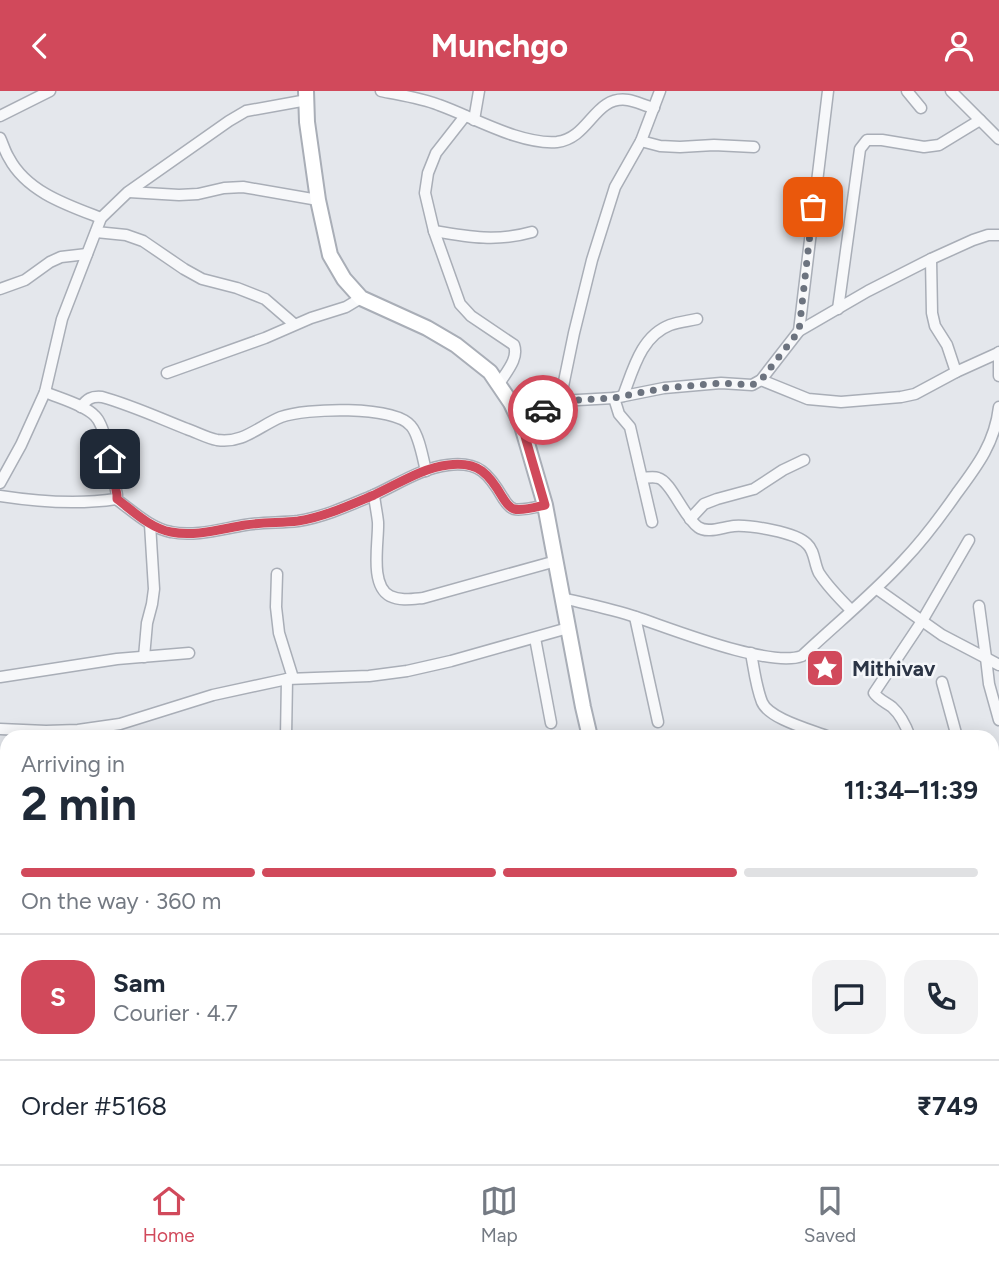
<!DOCTYPE html>
<meta charset="utf-8">
<style>
:root{--surface:#fff;--page:#f2f2f3;--text:#1f2937;--muted:#747a83;--line:#e0e1e3;--accent:#d1495b}
body{margin:0;font-family:Figtree,sans-serif;background:var(--page);color:var(--text);height:100vh;display:flex;flex-direction:column;font-size:26px;white-space:nowrap}
*{box-sizing:border-box;margin:0}
p{font-size:23px;color:var(--muted)}
.icon{flex:none;width:38px;height:38px;fill:none;stroke:currentColor;stroke-width:2;stroke-linecap:round;stroke-linejoin:round}
.map{position:relative;flex:1;overflow:hidden}
.details{position:absolute;left:0px;top:639px;width:999px;height:436px;display:flex;flex-direction:column;background:var(--surface);border-radius:21px 21px 0 0;box-shadow:0 4px 18px #0003}
.details>*{flex:none}
.pin{position:absolute;display:grid;place-items:center;width:60px;height:60px;color:#fff;margin:-30px;border-radius:14px;box-shadow:0 4px 10px #0006}
.courier{position:absolute;display:grid;place-items:center;width:70px;height:70px;margin:-35px;border:5px solid #d1495b;border-radius:50%;background:#fff;color:#222;box-shadow:0 2px 9px #0007}
.headline em{font-style:normal;font-weight:700}
.headline div{display:flex;flex-direction:column-reverse}
.headline{display:flex;align-items:center;justify-content:space-between;height:119px;padding:0 21px}
h1{font-size:46px;font-weight:700;line-height:52px}
.bar{display:grid;grid-template-columns:repeat(4,1fr);gap:10px 7px;align-content:center;height:84px;padding:0 21px}
.bar i{height:9px;border-radius:5px;background:var(--line)}
.bar .active{background:var(--accent)}
.bar p{grid-column:span 4}
.line{display:flex;align-items:center;gap:18px;padding:0 21px;border-top:2px solid var(--line)}
.line div{flex:1}
.round{display:grid;place-items:center;flex:none;width:74px;height:74px;border-radius:21px;background:var(--page)}
header{display:flex;justify-content:space-between;align-items:center;height:91px;padding:0 21px;background:var(--accent);color:#fff;font-size:32px;font-weight:700}
.menu{display:flex;justify-content:space-around;align-items:center;height:98px;border-top:2px solid var(--line);background:var(--surface);font-size:19px;color:var(--muted)}
.menu a{display:grid;justify-items:center;gap:4px}
.menu .active{color:var(--accent)}
.map>svg:first-child{display:block}
.green{fill:#c9d6c5}
.lines{fill:none;stroke-linecap:round;stroke-linejoin:round}
.lane-casing{stroke:#a9aeb7;stroke-width:8}
.street-casing{stroke:#a9aeb7;stroke-width:13}
.secondary-casing{stroke:#a9aeb7;stroke-width:18}
.primary-casing{stroke:#a3abb8;stroke-width:19}
.lane{stroke:#f7f8fa;stroke-width:4.5}
.street{stroke:#f7f8fa;stroke-width:10}
.secondary{stroke:#fff;stroke-width:14}
.primary{stroke:#fff;stroke-width:16}
.done{stroke:#6c737f;stroke-width:7;stroke-dasharray:0 12.6}
.route{stroke:#d1495b;stroke-width:9}
.labels{text-anchor:middle;dominant-baseline:central;stroke-width:5;stroke-linejoin:round;paint-order:stroke}
.poi-label{font-size:21px;font-weight:bold;fill:#2b3445;stroke:#f4f6f9;text-anchor:start}
</style>
<header><svg class="icon" aria-label="back" viewBox="0 0 24 24"><path d="M15 5l-7 7 7 7"/></svg>Munchgo<svg class="icon" aria-label="person" viewBox="0 0 24 24"><circle cx="12" cy="8" r="4"/><path d="M4 21q1-7 8-7t8 7"/></svg></header>
<div class="map">
<svg width="999" height="1073" viewBox="0 0 999 1073">
<rect width="100%" height="100%" fill="#e4e7ec"/>
<path class="green" d="M7 1012V1068H425L421 1073H0V1016Z"/>
<g class="lines">
<defs>
<g id="lane">
<path d="M773 1068 782 1073"/>
<path d="M606 1073 613 1068"/>
<path d="M832 1073 842 1068"/>
<path d="M847 1073V1068"/>
</g>
<g id="street">
<path d="M381 0C400 4 421 7 439 14 473 26 520 54 557 51 590 47 594 4 628 9 636 10 645 15 654 17"/>
<path d="M907 0 921 17"/>
<path d="M951 0 999 48"/>
<path d="M0 25 50 0"/>
<path d="M465 25 436 62 428 82 425 102 434 140 460 213 471 225 514 254C519 268 506 281 499 293"/>
<path d="M474 29 479 0"/>
<path d="M0 47C3 53 5 61 9 67 27 101 67 114 101 127"/>
<path d="M641 50 660 55 680 56 714 54 754 56"/>
<path d="M129 101 179 104 198 103 224 97 243 96 318 109"/>
<path d="M434 140C469 146 497 151 532 141"/>
<path d="M96 141 126 144 143 150 184 178 202 188 237 197 265 208 294 233"/>
<path d="M931 168 932 222 935 235 947 254 956 281"/>
<path d="M0 198 25 189 50 171 61 166 87 163"/>
<path d="M838 218 860 58 867 49H882L924 56 939 54 980 29"/>
<path d="M799 240 828 0"/>
<path d="M999 261V285"/>
<path d="M167 282 265 247 311 227 346 216 361 207"/>
<path d="M761 289 808 308 841 311 901 306 915 303 956 281 998 262"/>
<path d="M45 301C59 307 85 314 95 325 107 336 113 386 117 404L116 408C133 420 150 437 171 441 194 446 221 438 245 434 262 431 281 432 298 430 324 426 350 414 374 404 398 393 422 377 448 374 479 370 489 383 503 407 506 411 508 416 514 418 522 420 536 416 545 414"/>
<path d="M623 305C633 279 641 245 670 234 678 231 688 230 697 228"/>
<path d="M614 307 619 323 630 336 652 431"/>
<path d="M560 310 614 307 664 297 721 292 752 294 761 289 799 240 868 200 931 168 973 149 988 144H999"/>
<path d="M81 316C87 308 91 305 102 306 131 314 159 327 187 338 196 341 207 347 217 349 243 353 259 335 281 326 305 317 394 314 411 335 419 344 423 368 426 380"/>
<path d="M522 335 537 323 560 310 574 242 592 169 615 96 641 50 660 0"/>
<path d="M642 387C647 387 653 385 658 387 671 390 683 425 698 436 707 443 723 436 734 435 750 434 796 441 807 453 815 460 814 473 819 482 828 496 840 508 851 519"/>
<path d="M0 392 21 354 45 301 62 228 101 127 128 101 229 30 246 20 307 9"/>
<path d="M374 404C375 413 377 422 378 431 379 450 369 494 390 505 400 510 412 508 423 507L556 470"/>
<path d="M0 405C39 411 77 414 116 408"/>
<path d="M690 428 704 413 717 408 754 398 783 379 804 369"/>
<path d="M277 483 276 516 279 542 293 587"/>
<path d="M877 498 942 544 986 567 979 515"/>
<path d="M562 507C587 513 612 518 636 526 672 538 769 577 802 565 836 533 873 503 904 469 924 448 941 425 957 402 978 374 995 351 999 316"/>
<path d="M635 526 658 631"/>
<path d="M535 547 551 632"/>
<path d="M751 562C754 578 756 596 762 611 769 628 812 639 829 646"/>
<path d="M144 566 147 532 152 513 154 498 150 433"/>
<path d="M999 574 986 567 989 593 999 629"/>
<path d="M0 586 117 568 189 562"/>
<path d="M942 591 957 646"/>
<path d="M0 638 46 640 78 639 120 633 213 604 287 588 369 585 407 580 451 570 568 537"/>
<path d="M286 646 287 588"/>
<path d="M910 646C906 635 901 624 892 616 885 611 878 608 874 602L922 530 969 449"/>
<path d="M992 692 999 690"/>
<path d="M992 772 999 797"/>
<path d="M992 935 999 955"/>
<path d="M879 1073 881 1068"/>
<path d="M972 1073 974 1068"/>
</g>
<g id="secondary">
<path d="M306 0 307 31 318 109 330 164 344 188 361 207 427 237 456 254 490 281 511 312 522 335 545 414 583 616 590 646"/>
<path d="M992 974 999 969"/>
<path d="M437 1073 440 1068"/>
</g>
<g id="primary">
<path d="M0 703 7 705"/>
<path d="M992 1060 999 1062"/>
</g>
</defs>
<use href="#lane" class="lane-casing"/>
<use href="#street" class="street-casing"/>
<use href="#secondary" class="secondary-casing"/>
<use href="#primary" class="primary-casing"/>
<use href="#lane" class="lane"/>
<use href="#street" class="street"/>
<use href="#secondary" class="secondary"/>
<use href="#primary" class="primary"/>
</g>
<g class="lines">
<path class="done" d="M543 319 560 310 614 307 664 297 721 292 752 294 761 289 799 240 813 116"/>
<path class="route" d="M110 368 117 404V408C133 420 150 437 171 441 194 446 221 438 245 434 263 431 281 432 298 430 324 426 350 414 374 404 398 393 422 377 448 374 479 370 489 383 503 407 506 411 508 416 514 418 523 420 536 416 545 414L522 335 543 319"/>
</g>
<defs>
<symbol id="sight-square" viewBox="-11 -11 22 22"><rect x="-9" y="-9" width="18" height="18" rx="4" fill="#d1495b" stroke="#f4f6f9"/><path d="M0-6L1.8-2.2L6-1.7L2.9 1.2L3.7 5.4L0 3.3L-3.7 5.4L-2.9 1.2L-6-1.7L-1.8-2.2Z" fill="#fff"/></symbol>
</defs>
<g fill-rule="evenodd">
<use href="#sight-square" x="803" y="555" width="44" height="44"/>
</g>
<g class="labels">
<g class="poi-label">
<text x="852" y="577">Mithivav</text>
</g>
</g>
</svg>
<div class="pin" style="left:813px;top:116px;background:#ea580c"><svg class="icon" aria-label="bag" viewBox="0 0 24 24"><path d="M5 8h14l-1 12H6zM9 8a3 3 0 0 1 6 0"/></svg></div>
<div class="pin" style="left:110px;top:368px;background:#1f2937"><svg class="icon" aria-label="home" viewBox="0 0 24 24"><path d="M3 11l9-7 9 7M6 9v11h12V9"/></svg></div>
<div class="courier" style="left:543px;top:319px"><svg class="icon" aria-label="car" viewBox="0 0 24 24"><path d="M5 17H2v-5l4-1 3-4h7l3 4 3 1v5h-3M9 17h6M6 11h13"/><circle cx="7" cy="17" r="2"/><circle cx="17" cy="17" r="2"/></svg></div>
<section class="details">
<div class="headline"><div><h1>2 min</h1><p>Arriving in</p></div><em>11:34–11:39</em></div>
<div class="bar"><i class="active"></i><i class="active"></i><i class="active"></i><i></i><p>On the way · 360 m</p></div>
<div class="line" style="height:126px"><b class="round" style="background:var(--accent);color:#fff">S</b><div><b>Sam</b><p>Courier · 4.7</p></div><a class="round"><svg class="icon" aria-label="chat" viewBox="0 0 24 24"><path d="M4 5h16v11H9l-5 4z"/></svg></a><a class="round"><svg class="icon" aria-label="phone" viewBox="0 0 24 24"><path d="M5 4h4l2 5-3 2q2 4 5 5l2-3 5 2v4C11 20 4 13 5 4z"/></svg></a></div>
<div class="line" style="height:91px"><div>Order #5168</div><b>₹749</b></div>
</section>
</div>
<nav class="menu">
<a class="active"><svg class="icon" aria-label="home" viewBox="0 0 24 24"><path d="M3 11l9-7 9 7M6 9v11h12V9"/></svg>Home</a>
<a><svg class="icon" aria-label="map" viewBox="0 0 24 24"><path d="M3 6l6-2 6 2 6-2v14l-6 2-6-2-6 2zM9 4v14M15 6v14"/></svg>Map</a>
<a><svg class="icon" aria-label="saved" viewBox="0 0 24 24"><path d="M7 4h10v16l-5-4-5 4z"/></svg>Saved</a>
</nav>
